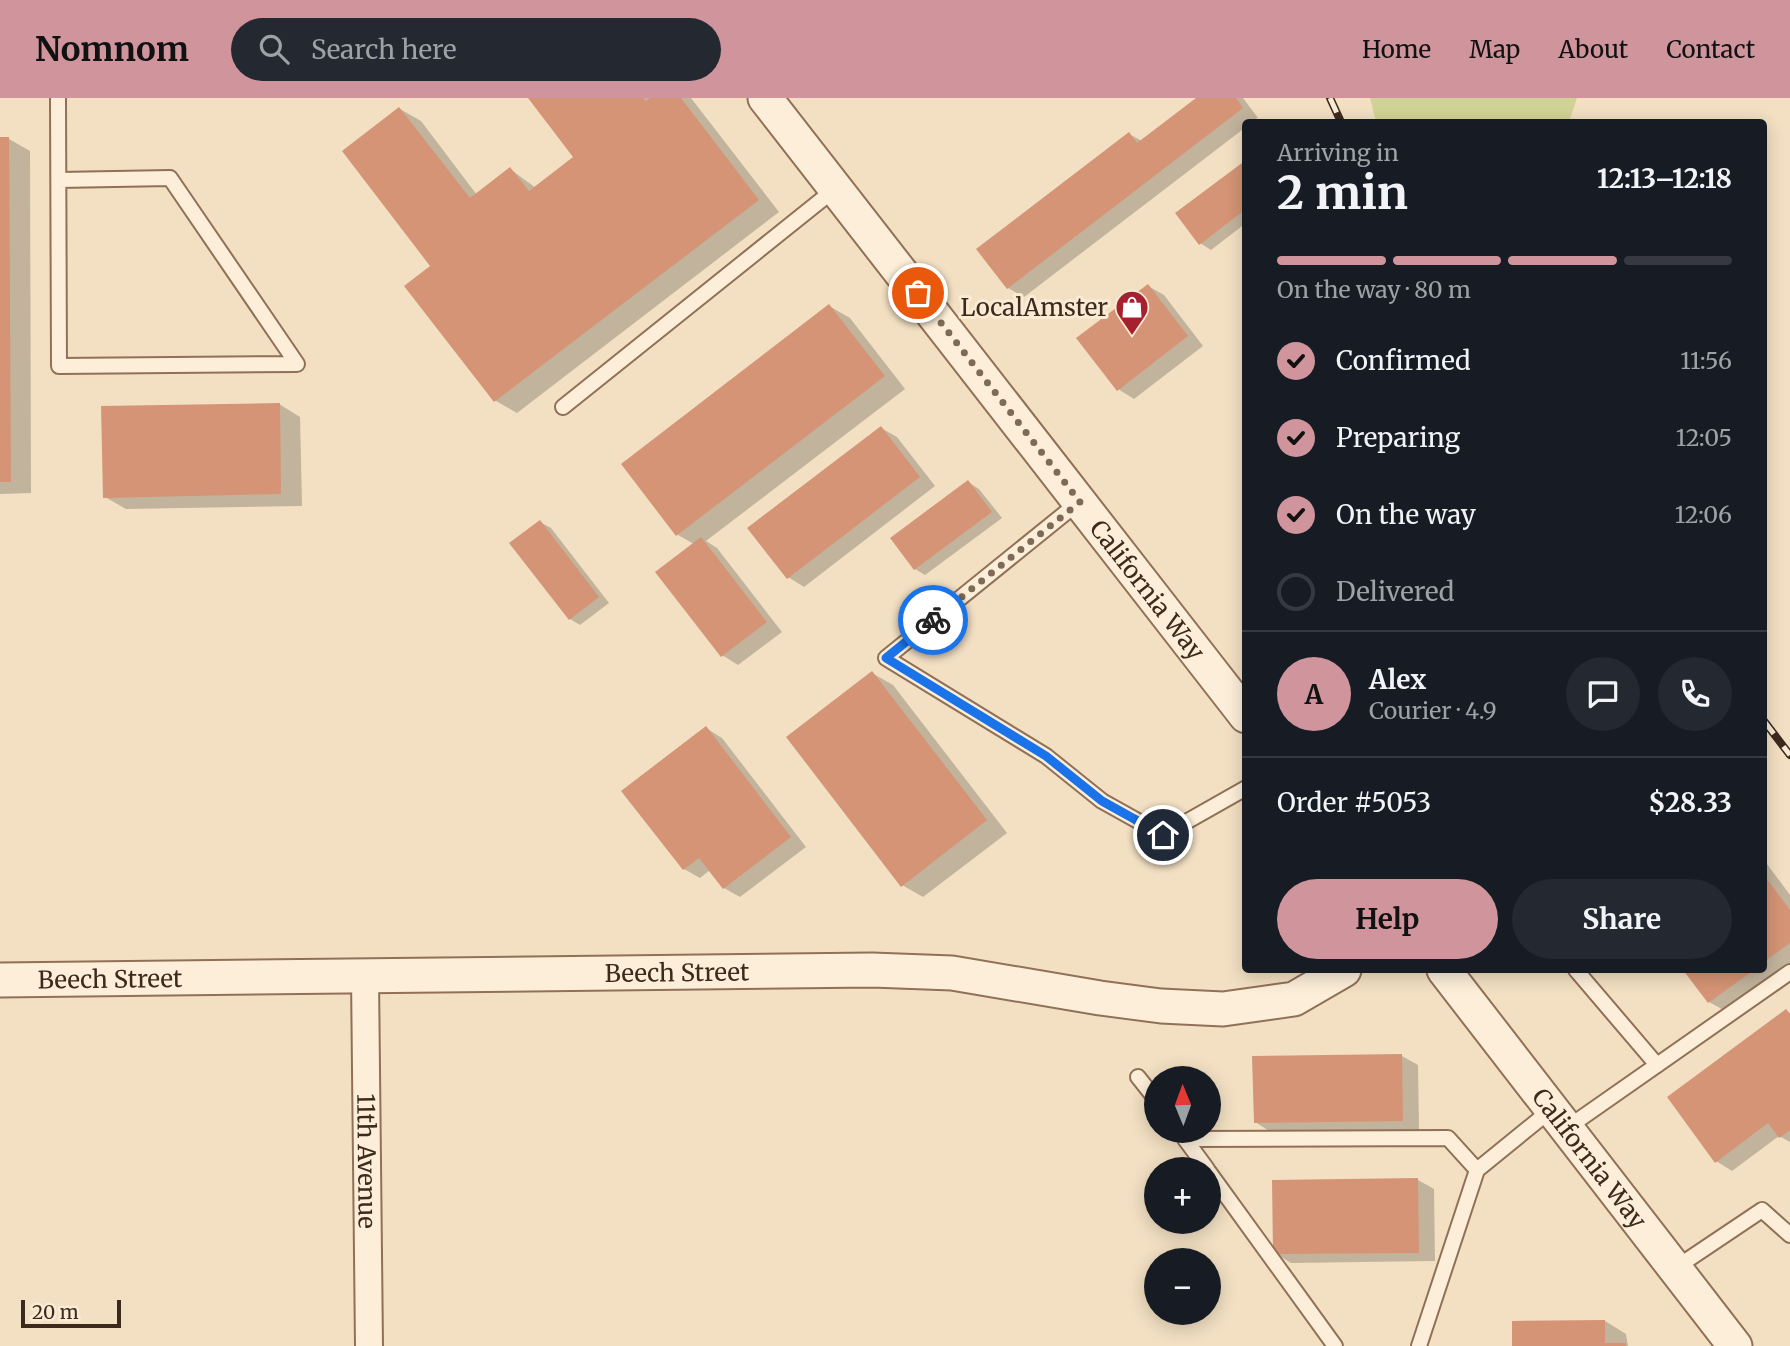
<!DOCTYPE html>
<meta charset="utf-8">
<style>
:root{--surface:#171b24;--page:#242831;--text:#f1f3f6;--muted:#9ea1a6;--line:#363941;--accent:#cf949c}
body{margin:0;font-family:Merriweather,serif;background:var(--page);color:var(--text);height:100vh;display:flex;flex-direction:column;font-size:26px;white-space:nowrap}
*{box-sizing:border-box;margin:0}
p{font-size:23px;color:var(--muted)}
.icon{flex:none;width:38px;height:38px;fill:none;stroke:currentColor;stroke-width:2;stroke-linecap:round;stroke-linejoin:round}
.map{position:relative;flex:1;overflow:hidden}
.panel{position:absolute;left:1242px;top:21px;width:525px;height:854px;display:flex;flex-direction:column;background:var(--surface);border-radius:7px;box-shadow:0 4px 18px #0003}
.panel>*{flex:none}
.needle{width:46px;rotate:359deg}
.tools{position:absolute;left:1144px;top:968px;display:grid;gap:14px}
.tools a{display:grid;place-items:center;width:77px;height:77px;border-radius:50%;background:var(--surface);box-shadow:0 4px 18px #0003;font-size:35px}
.scale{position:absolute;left:21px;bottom:18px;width:100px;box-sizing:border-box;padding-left:7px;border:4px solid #3e2a1d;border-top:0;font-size:19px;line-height:24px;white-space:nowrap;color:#3e2a1d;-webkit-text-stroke:5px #f9ebd4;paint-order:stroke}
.pin{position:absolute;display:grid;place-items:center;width:60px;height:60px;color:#fff;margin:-30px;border:4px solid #fff;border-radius:50%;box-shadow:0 2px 7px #0007}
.courier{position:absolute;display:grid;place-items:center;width:70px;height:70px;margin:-35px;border:5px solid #1a73e8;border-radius:50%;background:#fff;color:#222;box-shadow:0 2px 9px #0007}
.headline em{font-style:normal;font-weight:700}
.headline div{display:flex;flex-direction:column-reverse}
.headline{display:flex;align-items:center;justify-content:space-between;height:119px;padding:0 35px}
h1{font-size:46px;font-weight:700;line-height:52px}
.bar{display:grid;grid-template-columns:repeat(4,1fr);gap:10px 7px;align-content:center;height:84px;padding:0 35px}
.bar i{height:9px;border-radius:5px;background:var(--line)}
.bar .on{background:var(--accent)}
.bar p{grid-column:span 4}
.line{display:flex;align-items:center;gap:18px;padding:0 35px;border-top:2px solid var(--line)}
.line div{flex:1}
.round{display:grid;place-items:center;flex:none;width:74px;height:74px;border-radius:37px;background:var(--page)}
ol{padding:0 35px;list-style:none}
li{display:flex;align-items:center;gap:21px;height:77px}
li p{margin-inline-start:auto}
li .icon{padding:7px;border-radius:50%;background:var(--accent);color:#111;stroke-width:4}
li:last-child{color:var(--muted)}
li i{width:38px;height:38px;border:4px solid var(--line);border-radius:50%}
.primary-button{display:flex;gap:14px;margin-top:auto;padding:14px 35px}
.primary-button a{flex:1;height:80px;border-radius:42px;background:var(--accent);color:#111;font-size:28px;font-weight:700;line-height:80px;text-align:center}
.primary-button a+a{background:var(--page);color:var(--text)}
header{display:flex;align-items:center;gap:42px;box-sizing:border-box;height:98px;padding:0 35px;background:var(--accent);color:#111}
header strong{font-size:33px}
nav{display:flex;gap:38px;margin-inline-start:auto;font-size:24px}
.search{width:490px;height:63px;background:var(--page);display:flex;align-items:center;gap:18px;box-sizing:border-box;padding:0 24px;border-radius:38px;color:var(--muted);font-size:26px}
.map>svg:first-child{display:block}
.green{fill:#d1d396}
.shadow{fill:#0003}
.building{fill:#d59475}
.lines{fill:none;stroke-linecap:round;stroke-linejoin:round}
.service-casing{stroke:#907057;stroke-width:18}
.minor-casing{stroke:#907057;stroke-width:30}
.tertiary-casing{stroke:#907057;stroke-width:37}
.service{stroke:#fceed8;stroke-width:14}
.minor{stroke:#fceed8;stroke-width:26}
.tertiary{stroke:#fceed8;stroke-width:33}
.rail-casing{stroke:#3e2a1d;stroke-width:8}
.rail{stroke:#f9ebd4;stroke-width:5;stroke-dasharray:16;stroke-linecap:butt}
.done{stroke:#7d6a57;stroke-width:7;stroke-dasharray:0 12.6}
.route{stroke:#1a73e8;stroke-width:9}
.labels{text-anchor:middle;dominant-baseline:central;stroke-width:6;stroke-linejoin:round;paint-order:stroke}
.poi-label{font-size:24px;fill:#3e2a1d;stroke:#f9ebd4;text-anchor:end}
.street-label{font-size:24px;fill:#3e2a1d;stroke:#f9ebd4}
</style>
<header>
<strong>Nomnom</strong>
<div class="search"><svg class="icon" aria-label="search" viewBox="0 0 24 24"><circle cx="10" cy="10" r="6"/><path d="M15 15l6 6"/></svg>Search here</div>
<nav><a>Home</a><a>Map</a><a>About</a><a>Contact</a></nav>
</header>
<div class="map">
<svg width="1790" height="1248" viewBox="0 0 1790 1248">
<rect width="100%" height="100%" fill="#f3e0c3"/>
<path class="green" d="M1370 0H1577L1569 24H1376Z"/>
<g class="shadow">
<path d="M530 0H691L779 114 517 315 496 303 407 188 433 168 400 11 421 23 477 97 510 71 536 90 576 59Z"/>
<path d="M1199 0H1243L1258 20 1246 24V29L1024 199 1008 190 1129 36 1142 43Z"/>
<path d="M0 41H9L30 53 31 395 0 396Z"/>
<path d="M1246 64V125L1211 152 1200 145Z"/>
<path d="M1148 188 1164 197 1203 248 1134 301 1118 291Z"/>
<path d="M829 208 850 220 905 291 706 443 717 450 782 534 738 567 722 557 694 446 678 437Z"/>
<path d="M279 306 300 319 302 408 126 411 105 399Z"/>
<path d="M881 330 897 339 935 388 804 489 788 479Z"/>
<path d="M968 384 979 391 1002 420 925 477 915 471Z"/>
<path d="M540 424 551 430 609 505 580 527 570 521Z"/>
<path d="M872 575 893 587 1007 735 923 799 902 787Z"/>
<path d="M706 630 722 640 806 749 740 799 724 790 710 772 700 780 684 771Z"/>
<path d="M1764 762 1790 797V872L1731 916 1709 904 1685 872H1764Z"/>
<path d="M1787 913 1790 915V1044L1779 1038 1732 1073 1716 1063Z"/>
<path d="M1402 958 1418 967 1419 1032 1271 1034 1255 1024Z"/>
<path d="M1418 1082 1434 1091 1435 1163 1291 1165 1275 1155Z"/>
<path d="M1605 1223 1626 1236 1628 1248H1514Z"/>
</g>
<g class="building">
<path d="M528 0H643L646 3 650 0H681L759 102 494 304 404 188 430 168 342 53 399 9 470 100 510 69 529 93 573 59Z"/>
<path d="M1196 0H1236L1243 10 1007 191 976 151 1129 34 1137 45Z"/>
<path d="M0 39H9L11 384H0Z"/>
<path d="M1246 62V111L1199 147 1175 115Z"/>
<path d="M1148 186 1188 238 1117 293 1076 240Z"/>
<path d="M829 206 885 278 676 438 621 366Z"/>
<path d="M280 305 281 396 103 400 101 308Z"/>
<path d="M881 328 920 379 787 481 747 430Z"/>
<path d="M968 382 992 414 914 472 890 440Z"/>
<path d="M540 422 599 499 569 522 509 445Z"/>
<path d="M701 439 767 524 721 559 655 474Z"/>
<path d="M872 573 987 722 901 789 786 639Z"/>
<path d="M706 628 791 739 723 791 699 760 683 772 621 693Z"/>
<path d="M1764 777 1790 812V845L1764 864Z"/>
<path d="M1683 872H1754L1708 905Z"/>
<path d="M1786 911 1790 916V1032L1779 1040 1768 1025 1715 1065 1667 999Z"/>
<path d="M1402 956 1403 1023 1254 1025 1252 958Z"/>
<path d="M1418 1080 1419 1155 1273 1156 1272 1082Z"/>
<path d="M1605 1222V1245H1626V1248H1512V1223Z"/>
</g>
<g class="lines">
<defs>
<g id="service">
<path d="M58 0 59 268 297 266 170 80 59 82"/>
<path d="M563 309 835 91"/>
<path d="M1079 404 886 560 1046 658 1102 703 1163 737 1246 690"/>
<path d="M1576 872 1657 967"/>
<path d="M1138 979 1157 1003"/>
<path d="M1567 1030 1790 874"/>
<path d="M1207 1071 1185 1041 1448 1040 1477 1072"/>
<path d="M1209 1074 1335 1248"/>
<path d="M1677 1169 1762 1112 1790 1137"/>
<path d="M1419 1248 1477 1072 1552 1011"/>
</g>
<g id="minor">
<path id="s1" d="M365 879 369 1248"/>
</g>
<g id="tertiary">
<path id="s2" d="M765 0 1246 618"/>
<path id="s3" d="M1444 872 1735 1248"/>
<path id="s4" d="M0 882 872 872 952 875 1100 900 1161 908 1223 911 1294 901 1344 872"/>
</g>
</defs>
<use href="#service" class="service-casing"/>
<use href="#minor" class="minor-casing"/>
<use href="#tertiary" class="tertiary-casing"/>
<use href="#service" class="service"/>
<use href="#minor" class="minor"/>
<use href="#tertiary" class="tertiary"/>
<defs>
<g id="rail">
<path d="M1330 0 1341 24"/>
<path d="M1764 623 1790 657"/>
</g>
</defs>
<use href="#rail" class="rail-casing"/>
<use href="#rail" class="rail"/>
</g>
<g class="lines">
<path class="done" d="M918 195 1080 404 933 522"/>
<path class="route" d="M933 522 886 560 1046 658 1102 703 1163 737"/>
</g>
<defs>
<symbol id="shop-pin" viewBox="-11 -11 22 30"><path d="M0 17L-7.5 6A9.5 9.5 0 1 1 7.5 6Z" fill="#a6212f" stroke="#f9ebd4"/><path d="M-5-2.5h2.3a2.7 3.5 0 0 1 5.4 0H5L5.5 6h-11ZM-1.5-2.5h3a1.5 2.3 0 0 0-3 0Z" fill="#fff"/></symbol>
</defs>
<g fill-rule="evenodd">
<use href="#shop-pin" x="1113" y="190" width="38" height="52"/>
</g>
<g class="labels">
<g class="poi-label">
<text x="1108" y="209">LocalAmster</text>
</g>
<g class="street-label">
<text stroke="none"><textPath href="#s2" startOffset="623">California Way</textPath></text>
<text stroke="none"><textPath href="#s4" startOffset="677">Beech Street</textPath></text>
<text stroke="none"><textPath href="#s4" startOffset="110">Beech Street</textPath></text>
<text stroke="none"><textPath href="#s3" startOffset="238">California Way</textPath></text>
<text stroke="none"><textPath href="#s1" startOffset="184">11th Avenue</textPath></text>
</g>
</g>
</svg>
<div class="tools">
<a><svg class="needle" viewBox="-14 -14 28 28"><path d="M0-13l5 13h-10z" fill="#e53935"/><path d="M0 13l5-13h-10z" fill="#9ea1a6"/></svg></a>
<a>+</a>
<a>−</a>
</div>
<div class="scale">20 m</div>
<div class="pin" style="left:918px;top:195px;background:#ea580c"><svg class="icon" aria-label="bag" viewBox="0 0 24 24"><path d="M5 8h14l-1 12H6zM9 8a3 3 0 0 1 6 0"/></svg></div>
<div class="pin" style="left:1163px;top:737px;background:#1f2937"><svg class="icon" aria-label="home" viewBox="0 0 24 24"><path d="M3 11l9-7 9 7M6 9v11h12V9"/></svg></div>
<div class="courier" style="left:933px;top:522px"><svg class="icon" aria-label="bike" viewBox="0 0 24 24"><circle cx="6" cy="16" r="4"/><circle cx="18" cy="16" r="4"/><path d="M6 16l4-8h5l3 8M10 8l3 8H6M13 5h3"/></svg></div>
<section class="panel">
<div class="headline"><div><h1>2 min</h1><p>Arriving in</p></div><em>12:13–12:18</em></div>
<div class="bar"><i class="on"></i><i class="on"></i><i class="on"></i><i></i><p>On the way · 80 m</p></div>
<ol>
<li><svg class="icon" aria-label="check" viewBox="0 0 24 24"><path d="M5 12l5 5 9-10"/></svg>Confirmed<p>11:56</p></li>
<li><svg class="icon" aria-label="check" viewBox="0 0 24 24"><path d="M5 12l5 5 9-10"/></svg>Preparing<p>12:05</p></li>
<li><svg class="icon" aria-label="check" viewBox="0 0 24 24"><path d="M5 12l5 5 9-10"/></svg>On the way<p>12:06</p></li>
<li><i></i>Delivered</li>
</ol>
<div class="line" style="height:126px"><b class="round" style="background:var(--accent);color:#111">A</b><div><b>Alex</b><p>Courier · 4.9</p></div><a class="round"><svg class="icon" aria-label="chat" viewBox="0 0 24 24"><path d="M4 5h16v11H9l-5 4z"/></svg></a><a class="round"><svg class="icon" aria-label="phone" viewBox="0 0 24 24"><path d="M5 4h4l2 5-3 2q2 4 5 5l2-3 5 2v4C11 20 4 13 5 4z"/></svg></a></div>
<div class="line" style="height:91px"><div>Order #5053</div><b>$28.33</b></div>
<div class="primary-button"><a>Help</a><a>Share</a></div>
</section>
</div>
